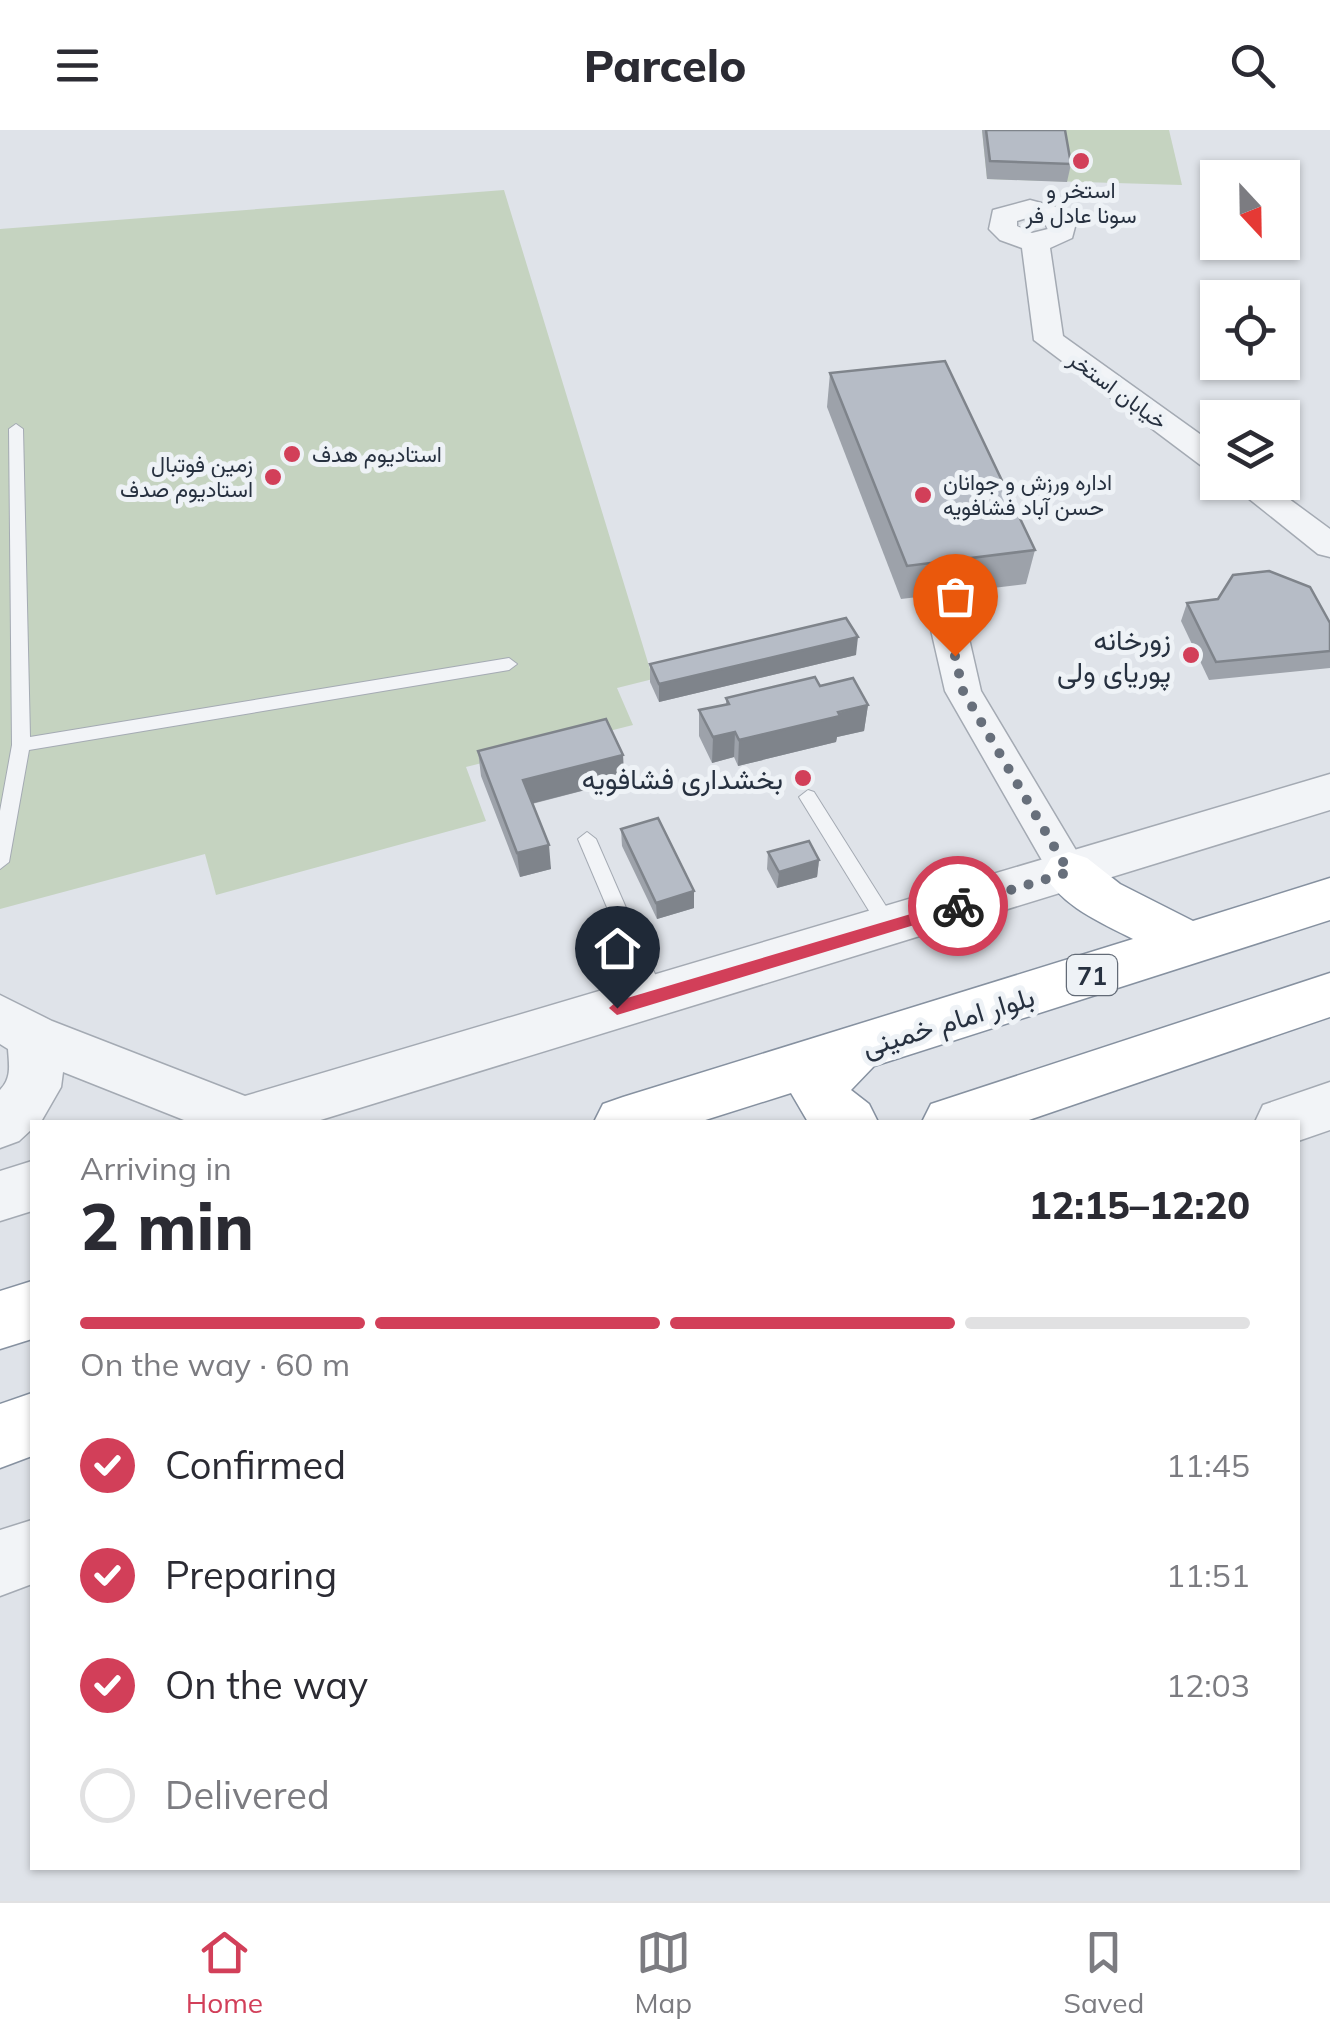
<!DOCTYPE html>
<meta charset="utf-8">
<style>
:root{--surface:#fff;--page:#f7f7f7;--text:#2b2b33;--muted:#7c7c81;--line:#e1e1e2;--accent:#d23f59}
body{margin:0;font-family:Mulish,Vazirmatn,sans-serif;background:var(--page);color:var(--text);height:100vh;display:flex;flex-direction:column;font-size:38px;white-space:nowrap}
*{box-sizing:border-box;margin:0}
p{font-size:32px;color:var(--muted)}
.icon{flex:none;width:55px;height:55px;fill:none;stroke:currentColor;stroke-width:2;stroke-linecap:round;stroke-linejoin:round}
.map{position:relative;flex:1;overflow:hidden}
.side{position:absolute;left:30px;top:990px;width:1270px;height:750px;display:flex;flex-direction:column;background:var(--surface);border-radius:0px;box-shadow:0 2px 8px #0004}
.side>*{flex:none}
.needle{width:65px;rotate:158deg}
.fabs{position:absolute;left:1200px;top:30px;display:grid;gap:20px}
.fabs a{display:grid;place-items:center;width:100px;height:100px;border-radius:0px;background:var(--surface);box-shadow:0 2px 8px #0004;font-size:50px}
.pin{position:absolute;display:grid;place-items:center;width:85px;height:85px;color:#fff;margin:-102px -42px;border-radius:50% 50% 50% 0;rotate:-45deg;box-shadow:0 0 10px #0007}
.pin .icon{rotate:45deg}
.courier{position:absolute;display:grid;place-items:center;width:100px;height:100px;margin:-50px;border:8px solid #d23f59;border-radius:50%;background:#fff;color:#222;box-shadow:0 2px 12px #0007}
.head em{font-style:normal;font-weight:800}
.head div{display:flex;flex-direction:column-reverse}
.head{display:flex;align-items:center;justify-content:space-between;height:170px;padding:0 50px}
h1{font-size:65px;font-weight:800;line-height:75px}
.bar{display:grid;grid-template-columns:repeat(4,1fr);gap:15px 10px;align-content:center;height:120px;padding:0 50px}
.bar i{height:12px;border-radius:8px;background:var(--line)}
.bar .on{background:var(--accent)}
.bar p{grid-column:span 4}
ol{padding:0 50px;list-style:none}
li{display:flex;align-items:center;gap:30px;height:110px}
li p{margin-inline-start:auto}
li .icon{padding:10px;border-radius:50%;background:var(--accent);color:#fff;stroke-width:4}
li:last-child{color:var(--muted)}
li i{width:55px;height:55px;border:5px solid var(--line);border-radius:50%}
header{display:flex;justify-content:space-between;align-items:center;height:130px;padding:0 50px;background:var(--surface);font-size:45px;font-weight:800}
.tab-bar{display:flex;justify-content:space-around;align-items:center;height:140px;border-top:2px solid var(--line);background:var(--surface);font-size:28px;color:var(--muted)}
.tab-bar a{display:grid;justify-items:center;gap:5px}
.tab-bar .on{color:var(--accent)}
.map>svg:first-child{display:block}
.green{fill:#c5d3c0}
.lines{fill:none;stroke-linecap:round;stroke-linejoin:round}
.service-casing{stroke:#a4aab3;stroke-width:2}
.minor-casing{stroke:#a4aab3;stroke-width:3}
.tertiary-casing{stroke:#a4aab3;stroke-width:3}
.trunk-casing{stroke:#8691a0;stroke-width:3}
.service{fill:#f2f4f7;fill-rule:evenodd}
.minor{fill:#f2f4f7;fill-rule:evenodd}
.tertiary{fill:#f2f4f7;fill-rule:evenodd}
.trunk{fill:#fff;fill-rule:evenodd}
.wall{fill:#9da2aa}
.shaded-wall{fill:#7f848b}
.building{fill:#b6bcc6;stroke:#7f848b;stroke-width:2.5}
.route{fill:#d23f59}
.done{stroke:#676f7b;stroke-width:10;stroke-dasharray:0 18}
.poi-dot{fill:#d23f59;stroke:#eef2f6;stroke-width:4}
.labels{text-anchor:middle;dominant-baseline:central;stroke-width:10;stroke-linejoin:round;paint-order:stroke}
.far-poi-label{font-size:22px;fill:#273140;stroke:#eef2f6;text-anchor:start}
.far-street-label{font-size:22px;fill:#273140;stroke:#eef2f6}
.shield{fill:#eef2f6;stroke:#636b77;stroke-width:2.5}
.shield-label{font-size:25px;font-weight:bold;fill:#273140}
.poi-label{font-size:28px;fill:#273140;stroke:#eef2f6;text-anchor:end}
.street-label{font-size:28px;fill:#273140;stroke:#eef2f6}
</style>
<header><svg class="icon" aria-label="menu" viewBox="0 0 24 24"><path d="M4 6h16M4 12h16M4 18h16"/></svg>Parcelo<svg class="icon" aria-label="search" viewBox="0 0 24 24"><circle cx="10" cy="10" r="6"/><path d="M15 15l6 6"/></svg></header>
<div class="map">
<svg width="1330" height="1771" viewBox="0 0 1330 1771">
<rect width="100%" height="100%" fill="#dfe3e9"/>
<g class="green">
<path d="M982 0H1169L1182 55 987 49Z"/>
<path d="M504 60 653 549 617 558 633 595 466 637 486 691 216 765 205 724 0 779V99Z"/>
</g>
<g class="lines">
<defs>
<g id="service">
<path d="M16 294 23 299 30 607 509 528 517 534 509 540 29 620 9 732 0 739V681L12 615 9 299Z"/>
<path d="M808 660 814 662 896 792 899 797 896 802H882L799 667Z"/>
<path d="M587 702 596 709 665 867 662 873H648L645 867 578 709Z"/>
</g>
<g id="minor">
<path d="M1030 70 1064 79 1076 93 1072 108 1050 118 1063 206 1218 317V343L1207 340 1034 210 1022 118 1000 110 989 99 993 80ZM1030 87 1044 91 1048 99 1032 103 1017 96V91Z"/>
<path d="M1228 352H1266L1330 399V427L1318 424Z"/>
<path d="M947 479 959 482 965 491 981 561 1089 742 1083 753 1069 757 1055 753 945 561 929 491 935 482Z"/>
</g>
<g id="tertiary">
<path d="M1330 644V680L314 992H189L63 942 61 957 42 990 32 992V999L19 1011 0 1018V960C12 948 9 935 8 919L0 914V865L52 891 245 966Z"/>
<path d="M1330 952V1000L1298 1011V992H1255L1263 975Z"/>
<path d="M32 1031V1081L0 1091V1041Z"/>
<path d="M32 1390V1454L0 1466V1400Z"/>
</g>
<g id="trunk">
<path d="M1069 722 1087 728 1120 754 1193 791 1330 748V790L874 936 851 960 869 974 878 992H808L791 963 699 992H594L603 974 623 967 1133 809C1100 792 1061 776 1043 742L1051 728Z"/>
<path d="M1330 843V887L1023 992H922L931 974Z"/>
<path d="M32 1151V1209L0 1219V1161Z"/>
<path d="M32 1263V1326L0 1338V1274Z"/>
</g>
</defs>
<use href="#service" class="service-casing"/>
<use href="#minor" class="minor-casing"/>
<use href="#tertiary" class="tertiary-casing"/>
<use href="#trunk" class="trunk-casing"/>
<use href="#service" class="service"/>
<use href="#minor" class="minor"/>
<use href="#tertiary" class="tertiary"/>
<use href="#trunk" class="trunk"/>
</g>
<g class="wall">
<path d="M982 0H1065L1071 34 1067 52 987 49Z"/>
<path d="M830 243 1035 420 1026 454 901 469 827 277Z"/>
<path d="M1218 469 1330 493V538L1209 550 1181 491 1187 473Z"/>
<path d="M856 525 659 572 650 552V534Z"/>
<path d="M820 556 868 575 864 601 837 607 836 612 738 636 734 627 712 633 699 606V580L726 574V568Z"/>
<path d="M478 621 623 625 624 650 532 674 551 739 520 747 481 646Z"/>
<path d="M621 699 694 761V778L657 789 622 716Z"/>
<path d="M768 722 819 730 817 747 777 758 767 739Z"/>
</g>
<g class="shaded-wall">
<path d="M858 507 856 525 659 572V554Z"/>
<path d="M868 575 864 601 837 607 836 612 738 636 739 610Z"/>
<path d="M735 602 734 627 712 633 713 607Z"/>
<path d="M623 625 624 650 526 675 523 650Z"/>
<path d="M549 715 551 739 520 747 517 723Z"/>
<path d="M819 730 817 747 777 758 779 742Z"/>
<path d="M694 761V778L657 789 656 773Z"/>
</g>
<g class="building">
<path d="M986 0H1065L1071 34 990 31Z"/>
<path d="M945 231 1035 420 907 436 830 243Z"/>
<path d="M1269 441 1310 457 1330 493V521L1216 532 1187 473 1218 469 1233 445Z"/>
<path d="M846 488 858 507 659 554 650 534Z"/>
<path d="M815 547 820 556 853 548 868 575 838 582 840 586 739 610 735 602 713 607 699 580 729 574 726 568Z"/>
<path d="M606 589 623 625 523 650 549 715 517 723 478 621Z"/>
<path d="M658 688 694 761 656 773 621 699Z"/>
<path d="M809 711 819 730 779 742 768 722Z"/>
</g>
<path class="route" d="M958 770 964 772V780L617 885 609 878 617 871Z"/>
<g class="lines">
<path class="done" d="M955 526 963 561 1069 742 958 776"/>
</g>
<g class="poi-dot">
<circle cx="1081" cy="31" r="10"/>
<circle cx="292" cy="324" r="10"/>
<circle cx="273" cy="347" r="10"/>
<circle cx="923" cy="365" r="10"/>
<circle cx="1191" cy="525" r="10"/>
<circle cx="803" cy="648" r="10"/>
</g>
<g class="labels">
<g class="far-poi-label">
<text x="1081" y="60" text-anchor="middle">استخر و<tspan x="1081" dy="25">سونا عادل فر</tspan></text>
<text x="312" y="324">استادیوم هدف</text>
<text x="253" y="334" text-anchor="end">زمین فوتبال<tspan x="253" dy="25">استادیوم صدف</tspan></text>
<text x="943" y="352">اداره ورزش و جوانان<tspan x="943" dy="25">حسن آباد فشافویه</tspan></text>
</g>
<g class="far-street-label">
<text transform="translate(1118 260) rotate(36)">خیابان استخر</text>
</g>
<rect class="shield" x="1067" y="825" width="50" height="40" rx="8"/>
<g class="shield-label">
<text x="1092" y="845">71</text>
</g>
<g class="poi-label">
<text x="1171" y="509">زورخانه<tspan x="1171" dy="32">پوریای ولی</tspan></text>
<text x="783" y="648">بخشداری فشافویه</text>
</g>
<g class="street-label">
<text transform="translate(948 891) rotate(-17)">بلوار امام خمینی</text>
</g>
</g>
</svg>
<div class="fabs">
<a><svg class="needle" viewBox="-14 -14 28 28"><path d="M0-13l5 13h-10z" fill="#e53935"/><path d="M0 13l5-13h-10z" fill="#7c7c81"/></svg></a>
<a><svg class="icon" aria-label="locate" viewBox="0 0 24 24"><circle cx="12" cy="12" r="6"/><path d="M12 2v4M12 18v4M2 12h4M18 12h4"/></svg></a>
<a><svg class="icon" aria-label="layers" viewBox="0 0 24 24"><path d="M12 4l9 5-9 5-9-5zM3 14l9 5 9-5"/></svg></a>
</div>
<div class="pin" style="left:955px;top:526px;background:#ea580c"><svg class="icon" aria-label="bag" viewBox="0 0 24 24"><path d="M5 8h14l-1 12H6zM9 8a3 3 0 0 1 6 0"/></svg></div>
<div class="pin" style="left:617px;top:878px;background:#1f2937"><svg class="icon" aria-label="home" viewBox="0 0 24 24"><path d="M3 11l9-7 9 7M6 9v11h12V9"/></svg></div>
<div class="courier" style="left:958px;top:776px"><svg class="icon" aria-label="bike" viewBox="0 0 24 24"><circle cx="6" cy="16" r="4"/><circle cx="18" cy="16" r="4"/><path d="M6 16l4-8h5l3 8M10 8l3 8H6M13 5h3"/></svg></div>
<section class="side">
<div class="head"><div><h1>2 min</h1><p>Arriving in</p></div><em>12:15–12:20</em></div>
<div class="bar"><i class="on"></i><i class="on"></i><i class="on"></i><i></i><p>On the way · 60 m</p></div>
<ol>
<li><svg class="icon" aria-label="check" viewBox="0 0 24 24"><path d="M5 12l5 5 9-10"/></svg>Confirmed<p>11:45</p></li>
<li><svg class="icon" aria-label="check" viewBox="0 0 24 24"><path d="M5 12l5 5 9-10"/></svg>Preparing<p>11:51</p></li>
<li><svg class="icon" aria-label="check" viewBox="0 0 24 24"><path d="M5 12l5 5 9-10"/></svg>On the way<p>12:03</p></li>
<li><i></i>Delivered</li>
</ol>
</section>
</div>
<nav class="tab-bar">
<a class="on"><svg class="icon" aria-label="home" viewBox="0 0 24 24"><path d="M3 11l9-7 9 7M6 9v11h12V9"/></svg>Home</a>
<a><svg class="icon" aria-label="map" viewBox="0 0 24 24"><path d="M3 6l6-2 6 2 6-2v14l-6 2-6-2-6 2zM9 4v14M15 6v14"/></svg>Map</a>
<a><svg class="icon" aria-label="saved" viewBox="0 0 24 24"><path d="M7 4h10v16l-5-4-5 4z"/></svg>Saved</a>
</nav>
